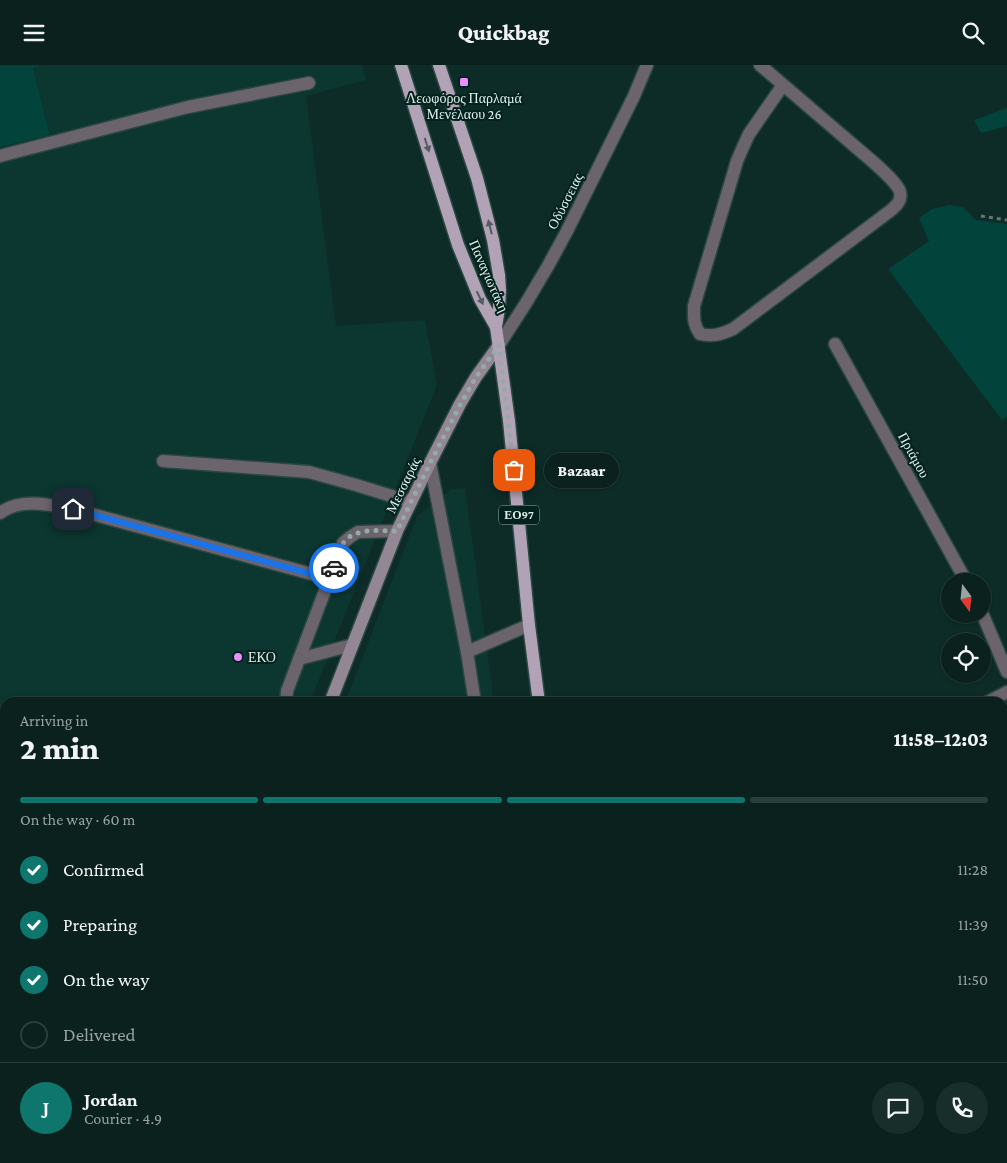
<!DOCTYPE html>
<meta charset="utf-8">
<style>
:root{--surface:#0a211d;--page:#182e2a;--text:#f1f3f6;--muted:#99a3a4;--line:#2a3e3b;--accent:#0f766e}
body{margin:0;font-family:"Crimson Pro",serif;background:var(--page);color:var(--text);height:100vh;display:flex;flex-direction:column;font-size:19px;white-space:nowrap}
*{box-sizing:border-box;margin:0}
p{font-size:16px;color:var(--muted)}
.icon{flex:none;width:28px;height:28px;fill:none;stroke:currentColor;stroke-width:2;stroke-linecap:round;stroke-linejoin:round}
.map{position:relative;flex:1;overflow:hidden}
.drawer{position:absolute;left:0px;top:632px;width:1008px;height:466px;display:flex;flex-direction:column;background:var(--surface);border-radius:15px 15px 0 0;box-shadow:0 1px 4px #0004,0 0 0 1px var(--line)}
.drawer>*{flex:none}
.needle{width:32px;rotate:165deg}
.fabs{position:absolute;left:941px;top:508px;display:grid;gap:10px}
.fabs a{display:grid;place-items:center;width:50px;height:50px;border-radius:50%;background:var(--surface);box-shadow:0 1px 4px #0004,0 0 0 1px var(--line);font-size:25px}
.pin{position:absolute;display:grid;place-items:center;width:42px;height:42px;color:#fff;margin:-21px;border-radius:10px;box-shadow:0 2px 8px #0006}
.courier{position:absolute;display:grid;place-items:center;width:50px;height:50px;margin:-25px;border:4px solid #1a73e8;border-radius:50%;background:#fff;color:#222;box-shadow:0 1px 6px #0007}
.bubble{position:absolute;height:35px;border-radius:18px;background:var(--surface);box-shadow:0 1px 4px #0004,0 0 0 1px var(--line);font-size:16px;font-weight:800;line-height:35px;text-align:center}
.summary em{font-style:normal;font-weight:800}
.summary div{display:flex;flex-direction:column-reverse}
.summary{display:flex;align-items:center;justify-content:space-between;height:85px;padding:0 20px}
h1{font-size:32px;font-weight:800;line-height:38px}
.bar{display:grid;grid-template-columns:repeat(4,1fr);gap:8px 5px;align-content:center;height:60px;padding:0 20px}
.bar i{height:6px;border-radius:4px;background:var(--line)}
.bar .selected{background:var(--accent)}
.bar p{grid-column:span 4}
.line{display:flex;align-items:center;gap:12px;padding:0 20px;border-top:1px solid var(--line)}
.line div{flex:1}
.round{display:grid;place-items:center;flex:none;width:52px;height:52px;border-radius:26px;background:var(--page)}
ol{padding:0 20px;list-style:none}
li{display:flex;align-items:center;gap:15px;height:55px}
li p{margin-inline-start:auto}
li .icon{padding:5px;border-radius:50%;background:var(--accent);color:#fff;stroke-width:4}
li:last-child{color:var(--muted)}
li i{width:28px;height:28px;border:2px solid var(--line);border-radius:50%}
header{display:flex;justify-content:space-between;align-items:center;height:65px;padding:0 20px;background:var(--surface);font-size:22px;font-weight:800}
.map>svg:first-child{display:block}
.built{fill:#0c3630}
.green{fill:#02433b}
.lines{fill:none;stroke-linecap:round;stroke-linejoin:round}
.lane-casing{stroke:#2a4742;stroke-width:15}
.street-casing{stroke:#2a4742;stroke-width:15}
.secondary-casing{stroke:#2a4742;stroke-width:15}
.primary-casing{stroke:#2a4742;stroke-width:15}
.path{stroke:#5f7873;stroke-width:3;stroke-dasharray:4 4;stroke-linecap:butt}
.lane{stroke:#6c646d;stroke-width:12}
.street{stroke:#6c646d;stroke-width:12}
.secondary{stroke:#938796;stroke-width:12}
.primary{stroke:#b2a2b5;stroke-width:12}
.oneway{fill:#525c62}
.done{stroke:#95aba6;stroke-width:5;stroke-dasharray:0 9}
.route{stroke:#1a73e8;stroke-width:6}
.poi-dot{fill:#ea8dfd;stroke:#03221e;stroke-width:2}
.labels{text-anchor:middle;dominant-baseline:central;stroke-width:4;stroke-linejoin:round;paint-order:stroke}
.shield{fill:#03221e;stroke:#9cb2ae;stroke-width:1}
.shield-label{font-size:12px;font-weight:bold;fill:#deefeb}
.poi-label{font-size:14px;fill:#deefeb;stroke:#03221e}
.street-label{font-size:14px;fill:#deefeb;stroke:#03221e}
</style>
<header><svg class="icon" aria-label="menu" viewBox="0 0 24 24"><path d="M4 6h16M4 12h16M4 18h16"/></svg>Quickbag<svg class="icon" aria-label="search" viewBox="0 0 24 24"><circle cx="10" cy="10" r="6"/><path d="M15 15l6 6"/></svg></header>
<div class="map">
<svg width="1007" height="1098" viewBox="0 0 1007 1098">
<rect width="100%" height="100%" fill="#0d2c27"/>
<g class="built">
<path d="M41 0H362L366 15 306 31 336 261 425 255 437 320 310 637 5 638V762L0 763V82L50 70 33 2Z"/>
<path d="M465 423 494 637 345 638 417 451 452 424Z"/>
<path d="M1007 700V1098H668L667 1094H1002V701Z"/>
<path d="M157 1094H549L550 1096 546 1098H155Z"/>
</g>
<g class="green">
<path d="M0 0H41L33 3 50 70 0 82Z"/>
<path d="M1007 43V61L981 68 974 55Z"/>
<path d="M949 140 963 142 976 155 1007 159V352L1002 355 888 204 929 176 919 153 932 144Z"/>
<path d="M5 762V1094H128L126 1098H0V763Z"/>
<path d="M1003 1050 1007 1068V1088L1003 1089Z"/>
<path d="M885 1094H985L968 1098H886Z"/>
</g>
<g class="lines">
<defs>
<g id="lane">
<path d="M760 0C790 26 821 52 851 78 862 88 897 115 900 127 902 136 896 141 890 146L733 264C722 269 713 272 700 269 693 259 694 253 694 241L737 96 743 82 749 69 783 20"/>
<path d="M0 91 188 42 309 18"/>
<path d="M163 396 309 407 356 420 411 437"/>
<path d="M430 398 467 587 475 638"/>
<path d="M0 448C23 430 62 442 88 448L330 514"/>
<path d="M467 587 529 560"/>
<path d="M299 594 352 580"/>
<path d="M286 638 287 626 343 478 350 472 358 467 397 466"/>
</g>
<g id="street">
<path d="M835 279 966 516"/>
<path d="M499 280 526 238 548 201 567 166 634 31 647 0"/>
<path d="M982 548 1007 607"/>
<path d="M986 638 1007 627"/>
</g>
<g id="secondary">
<path d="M330 638 397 466 430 398 460 339 476 312 499 280"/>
<path d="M144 1098 146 1094"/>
</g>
<g id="primary">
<path d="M401 0 458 180 480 234 496 262"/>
<path d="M439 0 477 113 493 175 499 210 500 225 499 243 496 262 509 356 529 560 539 638"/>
<path d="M578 1094 579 1098"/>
<path d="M597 1094 598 1098"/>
<path d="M637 1094 638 1098"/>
</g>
</defs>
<use href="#lane" class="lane-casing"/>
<use href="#street" class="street-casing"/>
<use href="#secondary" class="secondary-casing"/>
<use href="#primary" class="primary-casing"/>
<path class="path" d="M981 151 1007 155"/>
<use href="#lane" class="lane"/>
<use href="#street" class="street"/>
<use href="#secondary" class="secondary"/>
<use href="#primary" class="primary"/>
</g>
<defs><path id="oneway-solid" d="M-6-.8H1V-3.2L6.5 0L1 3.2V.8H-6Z" transform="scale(1.25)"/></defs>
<g class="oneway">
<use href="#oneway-solid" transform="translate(427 80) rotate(72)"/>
<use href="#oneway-solid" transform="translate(490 162) rotate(-104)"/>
<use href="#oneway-solid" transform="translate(480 233) rotate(64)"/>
</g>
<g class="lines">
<path class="done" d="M334 503C337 495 339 484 344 477 356 462 381 466 397 466L430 398 460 340 476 312 499 280 514 405"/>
<path class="route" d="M73 444 330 514 334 503"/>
</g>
<g class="poi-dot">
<rect x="459" y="12" width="10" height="10" rx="2.5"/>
<circle cx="238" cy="592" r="5"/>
</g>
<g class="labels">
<rect class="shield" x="499" y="440.5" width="40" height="19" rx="4"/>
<g class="shield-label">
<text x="519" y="450">ΕΟ97</text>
</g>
<g class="poi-label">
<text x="464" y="33">Λεωφόρος Παρλαμά<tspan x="464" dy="16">Μενέλαου 26</tspan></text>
<text x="248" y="592" text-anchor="start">ΕΚΟ</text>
</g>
<g class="street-label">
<text transform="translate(565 136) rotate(-63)">Οδύσσειας</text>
<text transform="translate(489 211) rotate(66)">Παναγιωτάκη</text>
<text transform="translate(914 390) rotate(61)">Πριάμου</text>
<text transform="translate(403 420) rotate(-64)">Μεσσαράς</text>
</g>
</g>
</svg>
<div class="fabs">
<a><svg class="needle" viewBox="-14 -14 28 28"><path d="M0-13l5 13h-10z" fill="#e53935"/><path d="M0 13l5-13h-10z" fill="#99a3a4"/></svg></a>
<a><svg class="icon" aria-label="locate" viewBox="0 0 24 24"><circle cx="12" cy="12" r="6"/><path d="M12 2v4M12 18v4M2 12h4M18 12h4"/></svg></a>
</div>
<div class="pin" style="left:514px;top:405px;background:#ea580c"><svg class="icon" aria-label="bag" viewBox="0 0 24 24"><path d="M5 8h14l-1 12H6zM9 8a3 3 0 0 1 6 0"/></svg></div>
<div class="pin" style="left:73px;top:444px;background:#1f2937"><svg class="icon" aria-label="home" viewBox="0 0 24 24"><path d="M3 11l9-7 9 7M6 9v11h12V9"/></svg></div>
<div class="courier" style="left:334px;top:503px"><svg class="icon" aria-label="car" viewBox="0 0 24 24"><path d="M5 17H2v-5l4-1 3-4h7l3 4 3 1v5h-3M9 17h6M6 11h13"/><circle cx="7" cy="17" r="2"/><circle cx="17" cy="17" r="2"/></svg></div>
<div class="bubble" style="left:544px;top:388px;width:75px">Bazaar</div>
<section class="drawer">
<div class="summary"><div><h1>2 min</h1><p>Arriving in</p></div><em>11:58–12:03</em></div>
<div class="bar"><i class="selected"></i><i class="selected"></i><i class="selected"></i><i></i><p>On the way · 60 m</p></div>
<ol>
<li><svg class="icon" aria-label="check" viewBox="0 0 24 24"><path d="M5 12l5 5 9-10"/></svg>Confirmed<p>11:28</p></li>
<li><svg class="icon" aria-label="check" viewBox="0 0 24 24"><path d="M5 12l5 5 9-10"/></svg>Preparing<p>11:39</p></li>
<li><svg class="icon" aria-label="check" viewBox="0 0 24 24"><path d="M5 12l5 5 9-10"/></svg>On the way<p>11:50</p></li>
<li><i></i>Delivered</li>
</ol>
<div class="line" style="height:90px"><b class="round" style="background:var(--accent);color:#fff">J</b><div><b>Jordan</b><p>Courier · 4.9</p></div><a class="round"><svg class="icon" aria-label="chat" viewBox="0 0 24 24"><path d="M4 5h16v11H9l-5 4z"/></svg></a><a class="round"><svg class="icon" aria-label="phone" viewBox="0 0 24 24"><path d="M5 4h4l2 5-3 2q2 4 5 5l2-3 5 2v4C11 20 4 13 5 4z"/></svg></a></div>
</section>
</div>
